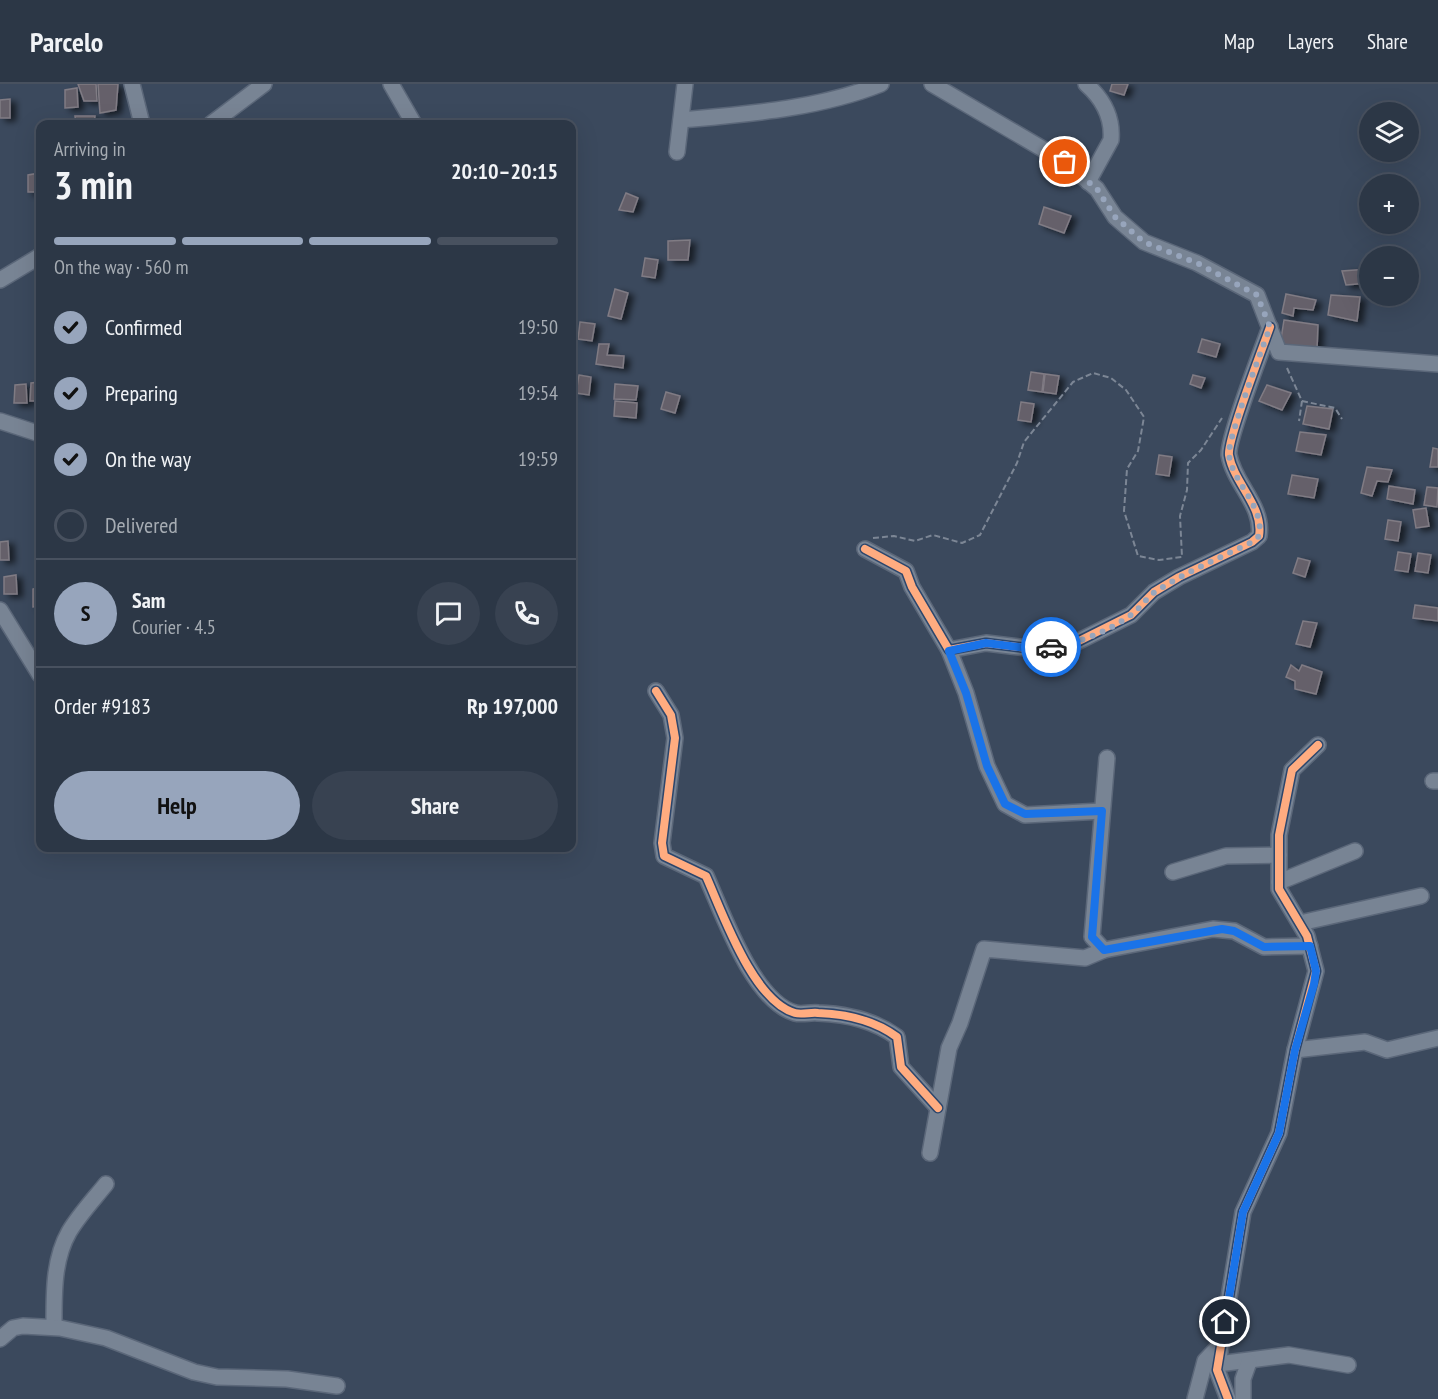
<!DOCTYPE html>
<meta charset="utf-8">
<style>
:root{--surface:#2c3746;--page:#384251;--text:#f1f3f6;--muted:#a6acb3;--line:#48515f;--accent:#97a5bc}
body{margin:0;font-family:"PT Sans Narrow",sans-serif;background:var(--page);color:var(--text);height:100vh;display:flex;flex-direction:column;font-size:22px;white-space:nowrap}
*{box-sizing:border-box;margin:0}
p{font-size:20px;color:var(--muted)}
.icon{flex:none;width:33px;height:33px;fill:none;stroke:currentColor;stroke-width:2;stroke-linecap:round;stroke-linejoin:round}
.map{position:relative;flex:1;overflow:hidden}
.drawer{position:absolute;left:36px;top:36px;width:540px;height:732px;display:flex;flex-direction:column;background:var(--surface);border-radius:12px;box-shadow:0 6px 24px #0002,0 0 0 2px var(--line)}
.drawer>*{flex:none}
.fabs{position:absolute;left:1359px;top:18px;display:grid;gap:12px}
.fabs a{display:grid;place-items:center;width:60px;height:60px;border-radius:50%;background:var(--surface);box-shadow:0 6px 24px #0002,0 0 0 2px var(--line);font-size:30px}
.pin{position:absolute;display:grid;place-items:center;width:51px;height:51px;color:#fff;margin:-26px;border:3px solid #fff;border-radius:50%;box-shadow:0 2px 6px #0007}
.courier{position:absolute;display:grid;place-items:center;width:60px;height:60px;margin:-30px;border:4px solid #1a73e8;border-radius:50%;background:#fff;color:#222;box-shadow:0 2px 8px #0007}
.overview em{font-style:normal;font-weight:600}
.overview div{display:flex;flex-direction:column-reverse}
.overview{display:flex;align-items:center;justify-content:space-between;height:102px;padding:0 18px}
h1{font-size:39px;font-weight:600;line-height:45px}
.bar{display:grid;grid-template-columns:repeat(4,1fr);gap:9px 6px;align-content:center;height:72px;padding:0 18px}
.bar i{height:8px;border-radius:4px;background:var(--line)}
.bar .selected{background:var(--accent)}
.bar p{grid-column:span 4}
.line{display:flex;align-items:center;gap:15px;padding:0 18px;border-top:2px solid var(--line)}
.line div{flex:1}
.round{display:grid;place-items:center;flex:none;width:63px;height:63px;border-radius:32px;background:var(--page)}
ol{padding:0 18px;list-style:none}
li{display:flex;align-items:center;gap:18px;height:66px}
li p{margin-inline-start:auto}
li .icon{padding:6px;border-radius:50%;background:var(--accent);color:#111;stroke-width:4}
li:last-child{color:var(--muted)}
li i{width:33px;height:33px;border:3px solid var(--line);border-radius:50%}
.cta{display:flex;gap:12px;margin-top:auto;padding:12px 18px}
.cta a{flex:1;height:69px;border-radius:36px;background:var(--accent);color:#111;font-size:24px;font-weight:600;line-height:69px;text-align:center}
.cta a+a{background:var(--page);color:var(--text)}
header{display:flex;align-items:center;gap:36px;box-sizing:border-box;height:84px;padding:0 30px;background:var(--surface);border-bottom:2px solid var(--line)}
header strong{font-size:28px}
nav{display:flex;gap:33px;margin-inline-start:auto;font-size:21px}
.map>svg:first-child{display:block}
.building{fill:#65616a;stroke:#807b84;stroke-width:1.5;filter:url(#shadow)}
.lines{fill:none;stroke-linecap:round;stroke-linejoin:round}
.minor-casing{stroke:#5b6779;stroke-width:18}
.path{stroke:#7c8695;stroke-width:2;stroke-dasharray:6 3;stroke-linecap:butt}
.minor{stroke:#788494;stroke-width:15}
.cycleway-casing{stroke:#2c466c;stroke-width:11}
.cycleway{stroke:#ffac80;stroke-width:8}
.done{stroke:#97a5bc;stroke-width:6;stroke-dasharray:0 10.8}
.route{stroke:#1a73e8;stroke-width:8}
</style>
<header>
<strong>Parcelo</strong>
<nav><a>Map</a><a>Layers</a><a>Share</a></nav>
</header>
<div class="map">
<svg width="1438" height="1315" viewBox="0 0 1438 1315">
<defs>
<filter id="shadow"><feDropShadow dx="5.5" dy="3" stdDeviation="3" flood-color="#0009"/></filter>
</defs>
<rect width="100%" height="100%" fill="#3b495d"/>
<g class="building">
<path d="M78 0H96L97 17H84Z"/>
<path d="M98 0H118L116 26 100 29Z"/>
<path d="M1112 0H1128L1124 11 1110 7Z"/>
<path d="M77 4 78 23 65 24V6Z"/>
<path d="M10 15V34H0V16Z"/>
<path d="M75 32H95L94 40H76Z"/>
<path d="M40 89V108H28V91Z"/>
<path d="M626 109 638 114 633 128 619 126Z"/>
<path d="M1044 123 1071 132 1064 149 1039 140Z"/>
<path d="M690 156 688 176H668V157Z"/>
<path d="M645 174 658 176 655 194 642 192Z"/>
<path d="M1369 185V199L1346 201 1342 187Z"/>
<path d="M615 205 628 209 621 235 608 232Z"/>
<path d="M1286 210 1316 216 1313 226 1294 224 1293 232 1282 229Z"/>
<path d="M1331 211 1360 213 1357 237 1328 231Z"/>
<path d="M1284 236 1318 241 1317 265 1280 261Z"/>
<path d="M580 238 595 240 592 257 578 255Z"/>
<path d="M1202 255 1220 260 1216 273 1198 268Z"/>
<path d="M599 260H609L607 271 624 272 623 284 596 280Z"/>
<path d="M1031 288 1044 290 1042 308 1028 306Z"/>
<path d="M1045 290 1059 292 1056 310 1043 308Z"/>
<path d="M579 291 591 293 589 311 576 309Z"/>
<path d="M1193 291 1205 294 1201 304 1190 300Z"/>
<path d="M40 298V317H30L31 299Z"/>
<path d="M26 300 27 319H14L15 301Z"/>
<path d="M615 300 638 302 636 316 614 315Z"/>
<path d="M1267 301 1291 309 1282 326 1259 317Z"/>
<path d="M666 308 680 312 675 329 661 325Z"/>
<path d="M615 317 637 319 636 334 614 332Z"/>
<path d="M1021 318 1034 320 1031 338 1018 336Z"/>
<path d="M1307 322 1333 325 1329 345 1303 340Z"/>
<path d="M1300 348 1326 351 1321 371 1296 367Z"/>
<path d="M1433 364 1438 365V383H1430Z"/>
<path d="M1159 371 1172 373 1169 392 1156 390Z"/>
<path d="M1367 383 1392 386 1388 398 1377 397 1372 412 1361 409Z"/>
<path d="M1292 391 1318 395 1314 414 1288 410Z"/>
<path d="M1389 402 1415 406 1413 420 1387 415Z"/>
<path d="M1427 403 1438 404 1437 423 1424 421Z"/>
<path d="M1426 424 1429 442 1416 444 1413 426Z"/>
<path d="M1388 436 1401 438 1398 457 1385 455Z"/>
<path d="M8 457 9 476H0V458Z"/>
<path d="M1398 468 1411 470 1408 488 1395 486Z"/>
<path d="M1418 469 1431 471 1428 489 1415 487Z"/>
<path d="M1298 474 1310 477 1305 493 1293 489Z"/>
<path d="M16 491 17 510H4V493Z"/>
<path d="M40 503V522L33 523V505Z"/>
<path d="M1415 521 1438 524V537L1413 534Z"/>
<path d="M1303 537 1317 539 1310 563 1296 560Z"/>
<path d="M1291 581 1299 587 1302 581 1322 588 1316 610 1295 605V597L1286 593Z"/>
</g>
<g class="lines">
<defs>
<g id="minor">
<path d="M132 0 142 40"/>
<path d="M391 0 414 40"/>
<path d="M932 0 1065 78 1097 105 1115 133 1144 158 1197 179 1257 211 1279 268 1438 280"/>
<path d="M1086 0C1103 15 1113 33 1111 56L1088 98"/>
<path d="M681 36C748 30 818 25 881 0"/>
<path d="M211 40 264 0"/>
<path d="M677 68 685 0"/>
<path d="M0 196 40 172"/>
<path d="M0 337 37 349"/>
<path d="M865 465 906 487 912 503 949 566 986 559 1035 565 1075 559 1131 531 1154 508 1179 493 1252 458 1259 452C1264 422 1234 400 1229 371 1227 356 1263 263 1270 243"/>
<path d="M0 526 40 591"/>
<path d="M949 566 966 609 987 682 1005 720 1025 731 1102 727"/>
<path d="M656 607 671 631 675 654 662 759 664 772 706 792C723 830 753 917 795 929 802 931 811 928 818 929 847 930 874 936 897 953L901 983 938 1024"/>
<path d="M1433 697H1438"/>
<path d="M1173 788 1226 772 1279 771"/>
<path d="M1279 798 1355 767"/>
<path d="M1300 839 1421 812"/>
<path d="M1104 866 1092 853 1107 674"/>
<path d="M1295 966 1365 958 1387 966 1438 954"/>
<path d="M930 1069 949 964 960 939 984 865 1085 874 1104 866 1213 845 1234 847 1264 863 1310 862"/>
<path d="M54 1243C54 1211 53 1176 69 1148 79 1131 94 1115 106 1100"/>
<path d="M0 1255 13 1244 23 1242 60 1244 106 1254 194 1288 217 1293 287 1295 337 1302"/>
<path d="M1218 1280 1289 1271 1348 1281"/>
<path d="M1195 1315 1205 1277 1221 1260"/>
<path d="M1228 1315 1217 1286 1243 1128 1279 1049 1295 966 1316 887 1307 852 1279 805V751L1292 686 1318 661"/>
<path d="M1243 1315V1295L1249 1278"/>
</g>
</defs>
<use href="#minor" class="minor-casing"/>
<g class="path">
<path d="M1287 284 1302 317 1299 337"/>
<path d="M1302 317 1335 324 1342 335"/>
<path d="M873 454 894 452 915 457 933 451 962 459 980 451 1017 379 1024 358 1073 298 1093 289 1111 294 1126 306 1144 333 1138 367 1127 385 1124 427 1138 472 1159 476 1182 473 1180 432 1187 406 1188 379 1201 366 1222 334"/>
</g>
<use href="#minor" class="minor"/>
<defs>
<g id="cycleway">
<path d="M865 465 906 487 912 503 949 566 986 559 1035 565 1075 559 1131 531 1154 508 1179 493 1252 458 1259 452C1264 422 1234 400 1229 371 1227 356 1263 263 1270 243"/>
<path d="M656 607 671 631 675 654 662 759 664 772 706 792C723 830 753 917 795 929 802 931 811 928 818 929 847 930 874 936 897 953L901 983 938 1024"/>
<path d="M1228 1315 1217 1286 1243 1128 1279 1049 1295 966 1316 887 1307 852 1279 805V751L1292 686 1318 661"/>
</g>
</defs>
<use href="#cycleway" class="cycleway-casing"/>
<use href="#cycleway" class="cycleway"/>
</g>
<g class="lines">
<path class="done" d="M1051 563C1079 559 1107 548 1131 531 1141 524 1147 512 1158 506 1188 487 1220 474 1252 458L1259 452C1265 422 1233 400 1229 371 1227 356 1263 263 1270 243L1257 211 1197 179 1144 158 1115 133 1097 105 1065 78"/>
<path class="route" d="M1051 563 1035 565 986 559 949 567 966 609 987 682 1005 720 1025 730 1102 727 1092 853 1104 866 1222 845 1234 847 1264 863 1310 862 1316 887 1314 900 1295 966 1279 1049 1243 1128 1225 1238"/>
</g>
</svg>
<div class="fabs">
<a><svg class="icon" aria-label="layers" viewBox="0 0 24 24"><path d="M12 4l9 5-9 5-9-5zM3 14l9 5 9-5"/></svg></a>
<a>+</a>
<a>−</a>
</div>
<div class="pin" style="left:1065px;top:78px;background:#ea580c"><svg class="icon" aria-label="bag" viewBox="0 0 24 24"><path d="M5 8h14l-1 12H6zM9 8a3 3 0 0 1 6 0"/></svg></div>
<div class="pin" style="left:1225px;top:1238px;background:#1f2937"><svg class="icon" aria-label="home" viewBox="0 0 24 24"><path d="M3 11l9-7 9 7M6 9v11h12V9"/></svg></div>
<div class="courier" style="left:1051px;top:563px"><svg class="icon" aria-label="car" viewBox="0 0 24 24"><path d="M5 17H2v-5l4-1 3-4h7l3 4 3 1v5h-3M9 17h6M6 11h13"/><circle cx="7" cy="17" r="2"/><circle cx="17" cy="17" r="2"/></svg></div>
<section class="drawer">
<div class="overview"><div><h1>3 min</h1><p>Arriving in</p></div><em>20:10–20:15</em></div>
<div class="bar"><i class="selected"></i><i class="selected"></i><i class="selected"></i><i></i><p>On the way · 560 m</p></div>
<ol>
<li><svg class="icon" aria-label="check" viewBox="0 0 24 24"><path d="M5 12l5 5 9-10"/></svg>Confirmed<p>19:50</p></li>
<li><svg class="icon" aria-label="check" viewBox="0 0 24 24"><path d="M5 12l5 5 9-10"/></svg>Preparing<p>19:54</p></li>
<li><svg class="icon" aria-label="check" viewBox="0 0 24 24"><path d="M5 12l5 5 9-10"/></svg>On the way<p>19:59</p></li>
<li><i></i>Delivered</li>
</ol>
<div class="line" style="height:108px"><b class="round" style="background:var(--accent);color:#111">S</b><div><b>Sam</b><p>Courier · 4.5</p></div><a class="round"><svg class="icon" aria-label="chat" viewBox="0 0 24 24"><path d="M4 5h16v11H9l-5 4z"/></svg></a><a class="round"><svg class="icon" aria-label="phone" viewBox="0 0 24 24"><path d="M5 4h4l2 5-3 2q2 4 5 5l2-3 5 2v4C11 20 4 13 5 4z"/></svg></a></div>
<div class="line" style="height:78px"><div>Order #9183</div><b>Rp 197,000</b></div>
<div class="cta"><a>Help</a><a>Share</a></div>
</section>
</div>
